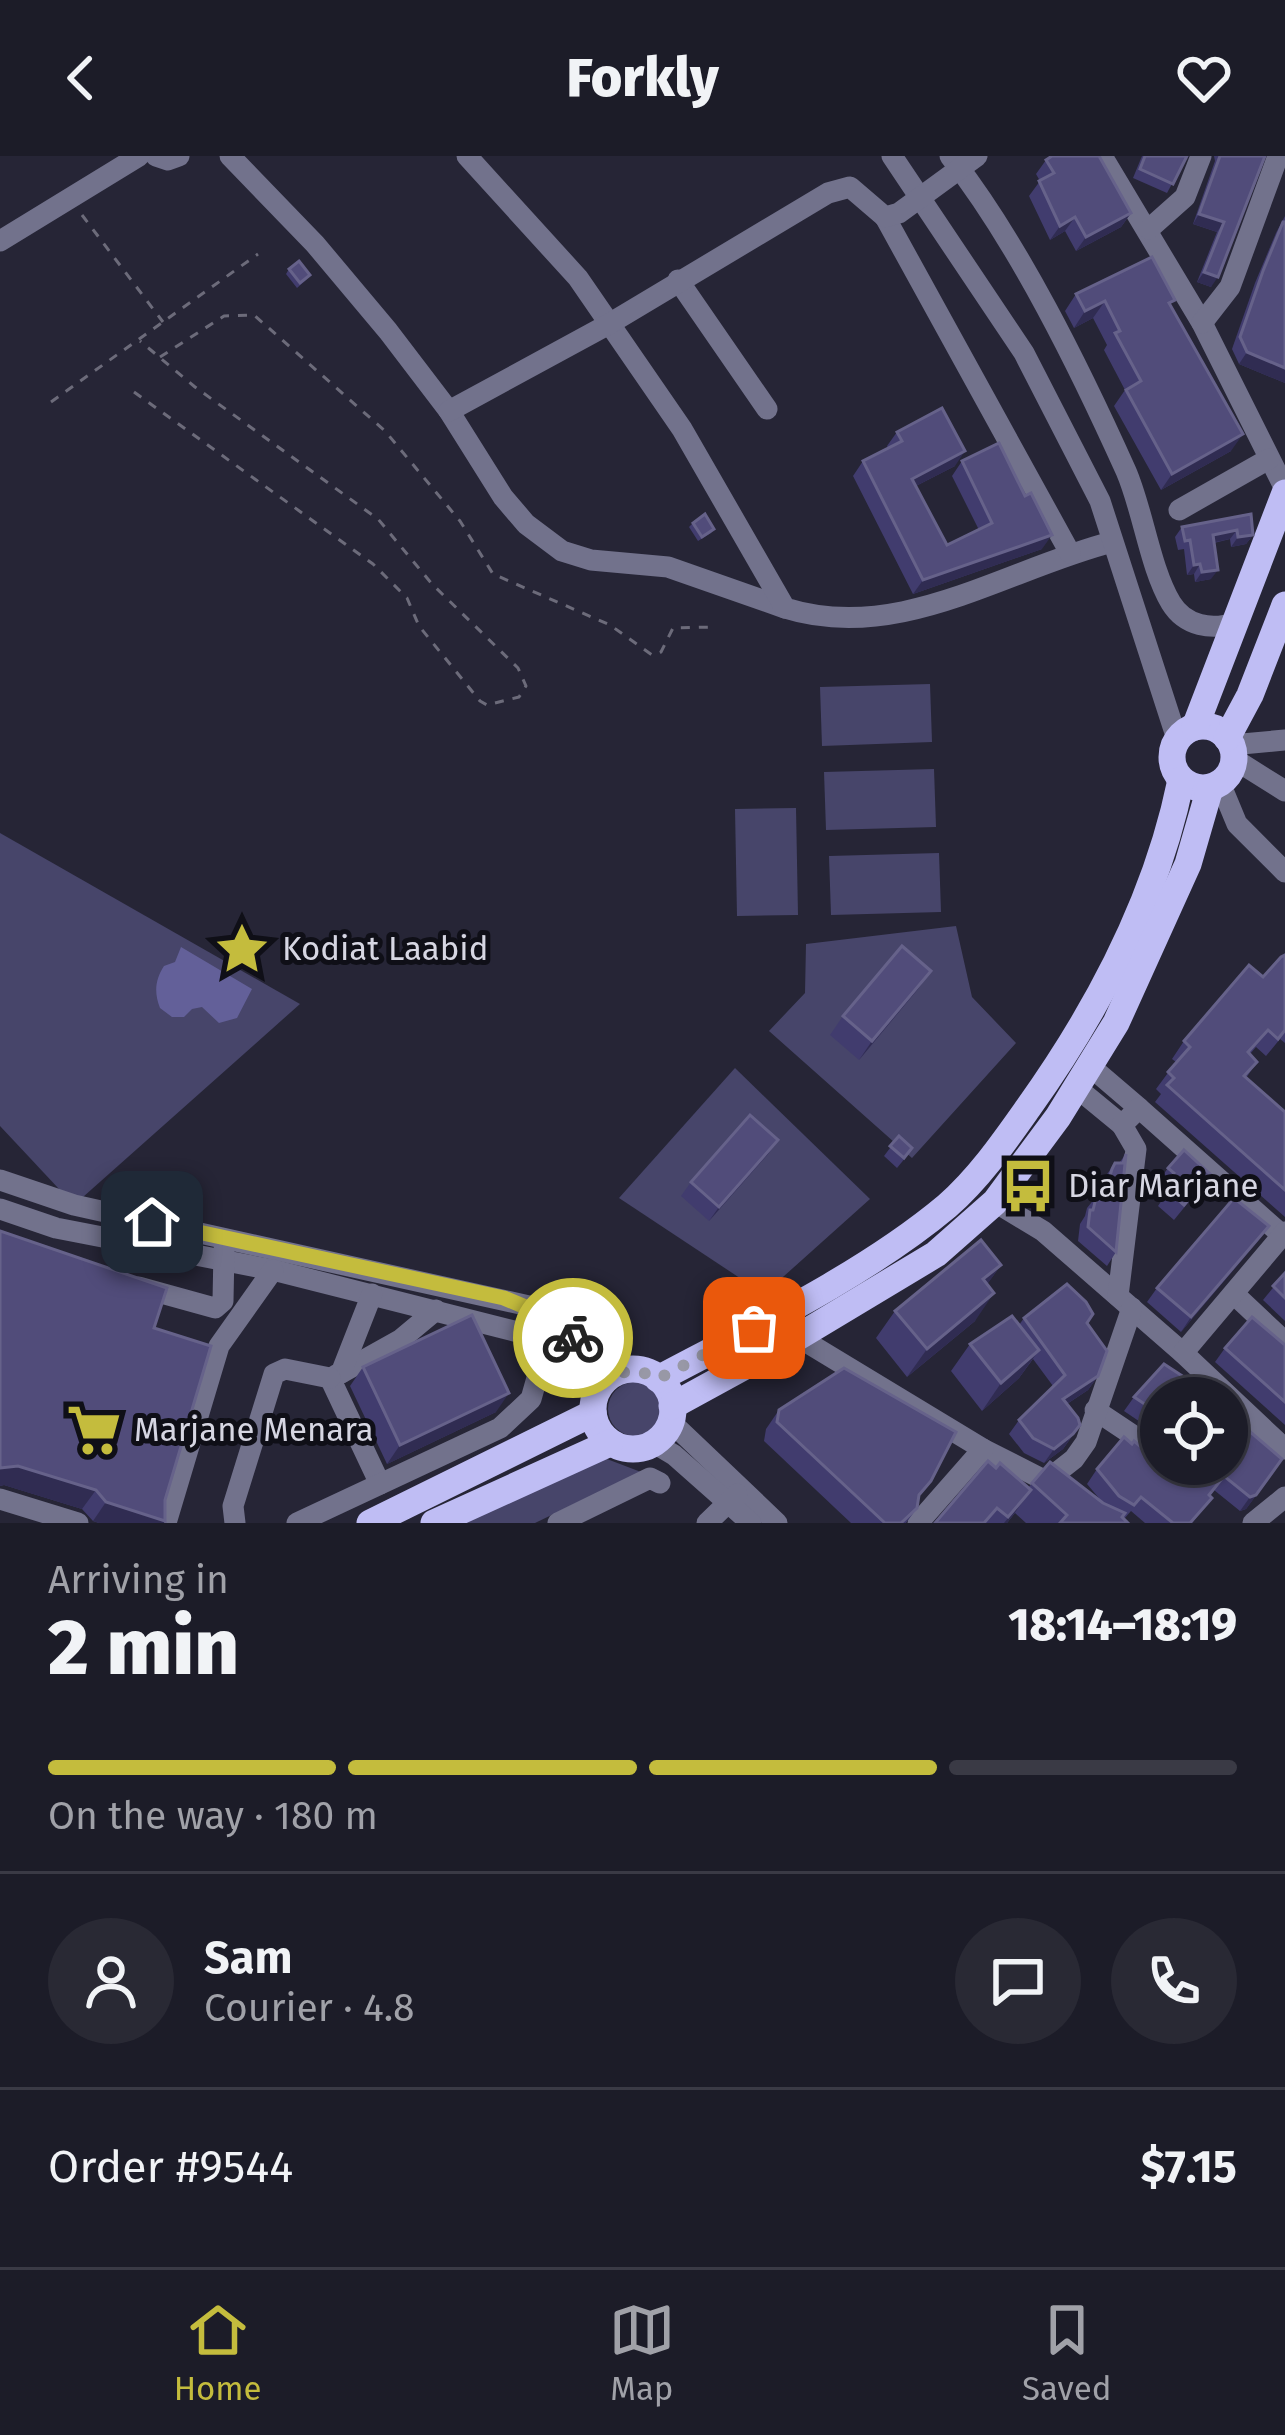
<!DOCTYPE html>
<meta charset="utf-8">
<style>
:root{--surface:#1c1c28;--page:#292934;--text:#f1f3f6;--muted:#a0a1a8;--line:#3a3a45;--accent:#c4bc3d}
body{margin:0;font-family:"Fira Sans",sans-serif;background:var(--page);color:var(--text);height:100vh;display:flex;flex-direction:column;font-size:45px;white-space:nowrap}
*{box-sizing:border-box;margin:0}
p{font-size:39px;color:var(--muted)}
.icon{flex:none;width:66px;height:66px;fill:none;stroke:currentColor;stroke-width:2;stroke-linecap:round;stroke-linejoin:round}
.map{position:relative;height:1367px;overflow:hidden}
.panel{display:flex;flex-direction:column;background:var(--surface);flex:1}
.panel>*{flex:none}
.buttons{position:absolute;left:1140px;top:1221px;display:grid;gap:24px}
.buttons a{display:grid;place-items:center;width:108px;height:108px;border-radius:50%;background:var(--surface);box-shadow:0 3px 9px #0004,0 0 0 3px var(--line);font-size:60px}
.pin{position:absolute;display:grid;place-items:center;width:102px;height:102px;color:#fff;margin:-51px;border-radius:24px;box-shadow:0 6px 18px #0006}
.courier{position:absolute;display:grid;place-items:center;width:120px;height:120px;margin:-60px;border:9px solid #c4bc3d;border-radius:50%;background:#fff;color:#222;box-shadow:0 3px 15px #0007}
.summary em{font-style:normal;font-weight:800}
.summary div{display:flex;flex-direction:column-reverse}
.summary{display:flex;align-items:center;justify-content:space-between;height:204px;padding:0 48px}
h1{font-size:78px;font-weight:800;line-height:90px}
.bar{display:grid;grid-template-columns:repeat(4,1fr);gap:18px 12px;align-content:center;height:144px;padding:0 48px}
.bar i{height:15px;border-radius:9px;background:var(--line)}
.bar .on{background:var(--accent)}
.bar p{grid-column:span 4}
.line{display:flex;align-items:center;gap:30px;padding:0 48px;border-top:3px solid var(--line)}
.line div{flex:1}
.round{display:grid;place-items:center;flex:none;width:126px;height:126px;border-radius:63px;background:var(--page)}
header{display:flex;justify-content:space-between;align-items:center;height:156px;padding:0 48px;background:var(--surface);font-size:54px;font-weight:800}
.tabs{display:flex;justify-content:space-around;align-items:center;height:168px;border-top:3px solid var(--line);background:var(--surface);font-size:33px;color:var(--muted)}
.tabs a{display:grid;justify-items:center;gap:6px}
.tabs .on{color:var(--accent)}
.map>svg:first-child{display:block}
.green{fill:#47456a}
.water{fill:#636099}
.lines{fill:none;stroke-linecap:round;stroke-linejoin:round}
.path{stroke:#6c6b7a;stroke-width:3;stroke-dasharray:9 9;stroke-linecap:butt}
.minor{stroke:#72728c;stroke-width:21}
.major{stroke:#bfbdf4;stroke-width:27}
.wall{fill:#413c6e}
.shaded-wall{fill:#302c52}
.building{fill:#514c7a;stroke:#66628a;stroke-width:3}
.done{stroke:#9898a6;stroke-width:12;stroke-dasharray:0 21.6}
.route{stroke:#c4bc3d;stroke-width:15}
.labels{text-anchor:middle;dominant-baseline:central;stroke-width:10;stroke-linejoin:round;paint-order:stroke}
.poi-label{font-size:33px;fill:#d6d6e2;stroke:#0f0f17;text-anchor:start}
</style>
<header><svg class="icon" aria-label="back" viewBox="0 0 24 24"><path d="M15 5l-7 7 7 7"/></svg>Forkly<svg class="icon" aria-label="heart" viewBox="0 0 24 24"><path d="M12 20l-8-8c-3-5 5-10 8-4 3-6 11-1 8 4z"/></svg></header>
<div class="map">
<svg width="1285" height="1367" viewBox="0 0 1285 1367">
<rect width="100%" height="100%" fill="#262536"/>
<g class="green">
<path d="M930 528 932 586 822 590 820 531Z"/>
<path d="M934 613 936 671 826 674 824 616Z"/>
<path d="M796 652 798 759 737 760 735 653Z"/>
<path d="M0 677 300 848 74 1049 0 970Z"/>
<path d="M939 697 941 756 831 759 829 700Z"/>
<path d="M956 770 972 841 1016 887 912 1002 769 875 805 837 806 788Z"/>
<path d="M735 912 870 1043 764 1138 619 1042Z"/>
<circle cx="635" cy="1253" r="27"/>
<path d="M599 1300 641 1316 535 1367H459Z"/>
</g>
<path class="water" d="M181 791 252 833 237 862 219 867 202 851 192 853 184 861H172L160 852C154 837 155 824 164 810L175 806Z"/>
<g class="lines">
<g class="path">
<path d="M82 59 163 166"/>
<path d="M160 201 224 160 254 159 385 275 460 365 493 418 610 469 652 499 661 496 673 472 713 471"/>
<path d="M134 236 373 408 407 442 419 470 480 545 487 549 519 541 526 530 518 512 432 428 378 363 195 231 140 185"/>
<path d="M51 246 258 98"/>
</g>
<g class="minor">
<path d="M156 0 168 4 179 0"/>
<path d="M230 0 315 88 388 175 449 255 503 341 526 368 562 395 591 404 668 411 785 452"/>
<path d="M467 0 578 122 682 273 785 452C899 488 1006 413 1112 386"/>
<path d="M892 0 1024 197 1100 345 1177 583"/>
<path d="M950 0C1019 88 1080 213 1126 315 1143 354 1150 412 1171 447 1185 470 1212 475 1236 466"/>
<path d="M1102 0 1202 167 1285 333"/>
<path d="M885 61 1070 397"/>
<path d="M1149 73 1185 41 1201 0"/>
<path d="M0 85 139 0"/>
<path d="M678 124 767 253"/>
<path d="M1202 167 1230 131 1278 0"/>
<path d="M449 255 609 168 828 37 850 31 885 61 899 57 977 0"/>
<path d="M1179 354 1269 303"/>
<path d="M1231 589 1285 584"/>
<path d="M1234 603 1285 635"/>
<path d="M1220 627 1237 668 1285 716"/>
<path d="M1091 911 1139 952"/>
<path d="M1077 932 1122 969"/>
<path d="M0 1024 74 1049 529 1150 547 1160 614 1218"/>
<path d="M995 1046 1043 1075 1183 1197 1285 1293"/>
<path d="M0 1053 56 1072 273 1114 518 1176 546 1190 595 1241"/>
<path d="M139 1131 215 1152 223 1145 224 1093"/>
<path d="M1235 1139 1285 1186"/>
<path d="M1118 1140 1136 993 1122 969 1139 952 1282 1079"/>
<path d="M798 1181 983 1293 1046 1325 1101 1367"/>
<path d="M1183 1197 1285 1076"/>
<path d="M341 1217 400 1184 436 1154"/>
<path d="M336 1219 341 1217 372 1138"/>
<path d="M330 1222 380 1328"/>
<path d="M1095 1254 1143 1286"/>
<path d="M671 1266 777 1367"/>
<path d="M654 1287 674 1299 751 1367"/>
<path d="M1046 1325 1074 1303 1086 1286 1132 1152"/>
<path d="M0 1343 78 1367"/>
<path d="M166 1367 219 1190 273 1114"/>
<path d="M235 1367 233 1350 274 1218 285 1213 330 1222"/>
<path d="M297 1367 500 1272 531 1243 546 1190"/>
<path d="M558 1367 650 1322 660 1327"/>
<path d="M707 1367 737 1338"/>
<path d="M918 1367 983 1293"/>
<path d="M1253 1367 1285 1341"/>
</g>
<g class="major">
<circle cx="1203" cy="601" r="31"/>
<path d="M1195 571 1285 337"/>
<path d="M1227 582 1250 539 1285 449"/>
<circle cx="633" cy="1253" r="40"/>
<path d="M658 1223C752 1173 866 1118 947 1050 979 1022 1004 986 1028 952 1098 854 1157 742 1181 624"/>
<path d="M672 1250 798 1181 936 1098 995 1046 1058 961 1116 867 1188 708 1210 632"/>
<path d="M370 1367 593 1257"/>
<path d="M434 1367 610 1287"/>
</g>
</g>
<g class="wall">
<path d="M1142 0H1187L1167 37 1133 22Z"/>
<path d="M1214 0H1265L1211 131 1197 126 1217 76 1193 68 1215 5Z"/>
<path d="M1046 4 1131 57 1121 71 1076 95 1065 75 1050 84 1029 40 1040 25 1036 18Z"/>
<path d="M1285 60V227L1239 208 1232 193 1255 127 1276 77Z"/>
<path d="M289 113 307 123 297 132 286 118Z"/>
<path d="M1076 138 1171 149 1231 295 1161 334 1114 250 1125 234 1104 194 1107 189 1093 162 1074 172 1065 155Z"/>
<path d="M897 276 955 310 916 330 947 389 979 374 952 320 962 305 1042 393 913 438 853 320 863 305 888 292 887 290Z"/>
<path d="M1251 358 1253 379 1246 388 1231 391 1230 383 1214 387 1211 423 1195 426 1194 418 1187 419 1184 393 1178 394 1175 381 1182 371Z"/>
<path d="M693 367 714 373 711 377 698 385 689 371Z"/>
<path d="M1285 799V887L1280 883 1266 900 1256 891 1250 898 1257 906 1246 922 1285 956V1061L1155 946 1161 938 1156 933 1176 906 1172 903 1184 885 1263 821Z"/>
<path d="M918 833 859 904 830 879 843 860Z"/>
<path d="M899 980 906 1001 897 1012 884 1000Z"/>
<path d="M778 984 768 998 709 1065 681 1040 691 1026Z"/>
<path d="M1126 998 1116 1096 1107 1110 1078 1085 1080 1068 1085 1060 1087 1052 1099 1037 1105 1021 1115 1007H1119Z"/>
<path d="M1168 1012 1200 1032 1174 1064 1158 1050 1164 1041 1160 1037 1164 1031 1158 1026Z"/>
<path d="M1269 1070 1181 1176 1147 1146 1157 1132Z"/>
<path d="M0 1075 154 1172 165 1344 164 1367H99L93 1365 82 1353 4 1329 0 1330Z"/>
<path d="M1001 1109 987 1128 975 1165 907 1221 876 1182 895 1155Z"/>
<path d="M1285 1117V1165L1263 1144Z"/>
<path d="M1024 1162 1087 1167 1098 1220 1088 1234 1067 1248 1080 1269 1063 1293 1044 1307 1024 1297 1009 1278 1019 1264 1053 1230 1033 1203 1019 1222 982 1255 951 1215 970 1188 1019 1169Z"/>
<path d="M1285 1189V1269L1215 1206 1225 1192Z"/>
<path d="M363 1211 496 1256 387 1308 350 1230Z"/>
<path d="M1134 1241 1161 1242V1284L1152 1274 1124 1255Z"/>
<path d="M779 1254 918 1344 917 1352 906 1367H851L764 1285 766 1273Z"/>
<path d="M1282 1303 1246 1353 1240 1355 1214 1334 1209 1340 1212 1342 1192 1367H1145L1131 1355 1124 1363 1128 1367H1026L1015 1357 1007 1367H935L996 1312 1028 1332 1050 1306 1103 1347 1087 1328 1097 1313 1166 1312Z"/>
</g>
<g class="shaded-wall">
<path d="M1131 57 1121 71 1076 95 1086 81Z"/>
<path d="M1199 58 1224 66 1217 76 1193 68Z"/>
<path d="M1075 61 1065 75 1050 84 1060 70Z"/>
<path d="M1204 116 1218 121 1211 131 1197 126Z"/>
<path d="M1105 145 1093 162 1074 172 1085 155Z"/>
<path d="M1247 196 1285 212V227L1239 208Z"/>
<path d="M1243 278 1231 295 1161 334 1172 318Z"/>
<path d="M965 295 955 310 902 337 912 323Z"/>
<path d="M1237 374 1230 383 1206 388 1213 379Z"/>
<path d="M1052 379 1042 393 913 438 923 424Z"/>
<path d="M1253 379 1246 388 1231 391 1238 381Z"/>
<path d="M1200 408 1194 418 1187 419 1194 409Z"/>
<path d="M1218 414 1211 423 1195 426 1202 416Z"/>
<path d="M931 815 918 833 859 904 872 885Z"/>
<path d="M778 984 768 998 709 1065 719 1051Z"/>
<path d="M1269 1070 1259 1084 1181 1176 1191 1161Z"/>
<path d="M1001 1109 981 1137 983 1123Z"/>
<path d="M994 1137 975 1165 907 1221 927 1193Z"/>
<path d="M1039 1194 1019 1222 982 1255 1001 1227Z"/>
<path d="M1098 1220 1088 1234 1053 1257 1063 1243Z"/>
<path d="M509 1237 496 1256 387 1308 400 1289Z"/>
<path d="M1073 1278 1063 1293 1044 1307 1054 1293Z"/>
<path d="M18 1310 96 1334 82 1353 4 1329 0 1330V1312Z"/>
<path d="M1272 1318 1246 1353 1240 1355 1250 1341Z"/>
<path d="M1031 1334 1011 1362 1007 1367H1004Z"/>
<path d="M106 1346 165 1365 164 1367H99L93 1365Z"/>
</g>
<g class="building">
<path d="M1052 0H1099L1131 57 1086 81 1075 61 1060 70 1039 25 1054 17 1046 4Z"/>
<path d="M1145 0H1187L1173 28 1140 13Z"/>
<path d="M1220 0H1265L1218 121 1204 116 1224 66 1199 58Z"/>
<path d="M1283 66H1285V212L1247 196 1240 181 1263 115Z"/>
<path d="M1152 101 1175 144 1169 147 1243 278 1172 318 1126 234 1141 225 1115 177 1120 175 1105 145 1085 155 1076 138Z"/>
<path d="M299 105 310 119 300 127 289 113Z"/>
<path d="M942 252 965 295 912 323 947 389 992 367 962 305 999 287 1025 340 1031 337 1052 379 923 424 863 305 902 285 897 276Z"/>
<path d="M705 358 714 373 702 381 693 367Z"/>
<path d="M1251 358 1253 379 1238 381 1237 374 1213 379 1218 414 1202 416 1200 408 1194 409 1190 384 1185 385 1182 371Z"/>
<path d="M902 790 931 815 872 885 843 860Z"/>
<path d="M1285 799V874L1278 883 1268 874 1248 896 1257 906 1244 920 1285 956V1034L1167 929 1174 922 1168 916 1190 891 1184 885 1249 809 1263 821 1281 801Z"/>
<path d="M750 959 778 984 719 1051 691 1026Z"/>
<path d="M899 980 912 992 904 1002 890 990Z"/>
<path d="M1184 994 1210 1018 1184 1049 1168 1035 1175 1028 1170 1023 1174 1017 1168 1012Z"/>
<path d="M1126 998 1116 1096 1088 1071 1090 1054H1093L1097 1038 1106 1033 1112 1013 1115 1007H1123Z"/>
<path d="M1234 1042 1269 1070 1191 1161 1157 1132Z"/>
<path d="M0 1075 167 1132 154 1172 211 1190 165 1344V1365L106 1346 96 1334 18 1310 0 1312Z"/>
<path d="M981 1084 1001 1109 983 1123 994 1137 927 1193 895 1155Z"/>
<path d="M1285 1117V1142L1273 1130Z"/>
<path d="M1067 1128 1086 1146 1093 1158 1087 1167 1107 1195 1098 1220 1063 1243 1078 1262 1080 1269 1073 1278 1054 1293 1033 1282 1019 1264 1065 1219 1024 1162Z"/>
<path d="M472 1159 509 1237 400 1289 363 1211Z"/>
<path d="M1012 1160 1039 1194 1001 1227 970 1188Z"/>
<path d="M1252 1161 1285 1189V1246L1225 1192Z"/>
<path d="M1164 1208 1193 1227 1211 1242H1161V1259L1134 1241Z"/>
<path d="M844 1212 956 1276 931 1325 919 1339 917 1352 901 1367H885L777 1266 779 1254Z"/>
<path d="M1227 1256 1282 1303 1256 1339 1250 1341 1224 1320 1209 1339 1212 1342 1190 1367H1173L1141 1341 1134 1349 1119 1340 1097 1313 1124 1281 1132 1288 1134 1285 1166 1312 1170 1308H1227Z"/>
<path d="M988 1305 996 1312 1000 1307 1031 1334 1008 1361 997 1352 984 1367H935Z"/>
<path d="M1050 1306 1103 1347 1125 1357 1122 1361 1128 1367H1060L1067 1359 1032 1327Z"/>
</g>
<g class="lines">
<path class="done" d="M573 1182 614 1218 637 1214 658 1223 754 1172"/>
<path class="route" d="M152 1066 504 1142 547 1160 573 1182"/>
</g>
<defs>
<symbol id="sight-bare" viewBox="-9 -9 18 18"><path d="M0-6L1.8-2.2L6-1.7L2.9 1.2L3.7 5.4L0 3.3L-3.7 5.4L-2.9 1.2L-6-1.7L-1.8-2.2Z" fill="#c4bc3d" stroke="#0f0f17" stroke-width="2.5" paint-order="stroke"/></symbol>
<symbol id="bus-bare" viewBox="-9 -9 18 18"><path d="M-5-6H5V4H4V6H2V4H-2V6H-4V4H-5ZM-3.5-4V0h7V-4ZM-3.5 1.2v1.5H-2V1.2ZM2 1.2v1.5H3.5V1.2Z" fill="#c4bc3d" stroke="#0f0f17" stroke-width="2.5" paint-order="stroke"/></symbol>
<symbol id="supermarket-bare" viewBox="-9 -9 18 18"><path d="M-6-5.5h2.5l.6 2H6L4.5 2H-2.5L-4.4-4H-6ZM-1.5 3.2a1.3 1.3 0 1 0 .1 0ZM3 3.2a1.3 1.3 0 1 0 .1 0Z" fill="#c4bc3d" stroke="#0f0f17" stroke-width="2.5" paint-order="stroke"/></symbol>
</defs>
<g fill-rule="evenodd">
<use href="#sight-bare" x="204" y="755" width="76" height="76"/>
<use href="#bus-bare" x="990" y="992" width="76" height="76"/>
<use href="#supermarket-bare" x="56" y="1236" width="76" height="76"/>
</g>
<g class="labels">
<g class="poi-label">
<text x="282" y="793">Kodiat Laabid</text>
<text x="1068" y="1030">Diar Marjane</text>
<text x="134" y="1274">Marjane Menara</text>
</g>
</g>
</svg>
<div class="buttons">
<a><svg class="icon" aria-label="locate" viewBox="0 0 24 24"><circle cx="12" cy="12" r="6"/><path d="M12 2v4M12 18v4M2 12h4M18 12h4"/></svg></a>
</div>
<div class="pin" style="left:754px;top:1172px;background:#ea580c"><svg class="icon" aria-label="bag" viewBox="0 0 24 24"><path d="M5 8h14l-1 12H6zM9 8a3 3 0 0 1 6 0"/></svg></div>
<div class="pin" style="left:152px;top:1066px;background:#1f2937"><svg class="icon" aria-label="home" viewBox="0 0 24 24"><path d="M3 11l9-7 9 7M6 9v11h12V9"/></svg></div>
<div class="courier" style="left:573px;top:1182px"><svg class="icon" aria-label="bike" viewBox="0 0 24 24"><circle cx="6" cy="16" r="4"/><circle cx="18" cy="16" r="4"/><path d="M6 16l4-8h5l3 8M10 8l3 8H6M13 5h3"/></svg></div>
</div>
<section class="panel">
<div class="summary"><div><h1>2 min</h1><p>Arriving in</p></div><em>18:14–18:19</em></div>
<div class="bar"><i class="on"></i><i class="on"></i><i class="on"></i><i></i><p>On the way · 180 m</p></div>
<div class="line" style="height:216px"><a class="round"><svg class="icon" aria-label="person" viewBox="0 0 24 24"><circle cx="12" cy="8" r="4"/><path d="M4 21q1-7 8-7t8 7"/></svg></a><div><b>Sam</b><p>Courier · 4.8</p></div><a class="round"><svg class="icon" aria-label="chat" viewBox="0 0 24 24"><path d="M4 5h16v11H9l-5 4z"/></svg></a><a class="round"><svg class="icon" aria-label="phone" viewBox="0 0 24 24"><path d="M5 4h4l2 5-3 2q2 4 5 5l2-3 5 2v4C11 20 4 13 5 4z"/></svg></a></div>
<div class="line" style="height:156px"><div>Order #9544</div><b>$7.15</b></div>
</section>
<nav class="tabs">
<a class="on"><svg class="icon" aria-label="home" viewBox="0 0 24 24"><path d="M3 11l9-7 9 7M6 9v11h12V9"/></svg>Home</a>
<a><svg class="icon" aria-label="map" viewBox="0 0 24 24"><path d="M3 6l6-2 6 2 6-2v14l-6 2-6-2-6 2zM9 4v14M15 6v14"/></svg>Map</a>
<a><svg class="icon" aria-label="saved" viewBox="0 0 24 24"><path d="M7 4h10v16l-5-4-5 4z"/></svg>Saved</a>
</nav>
